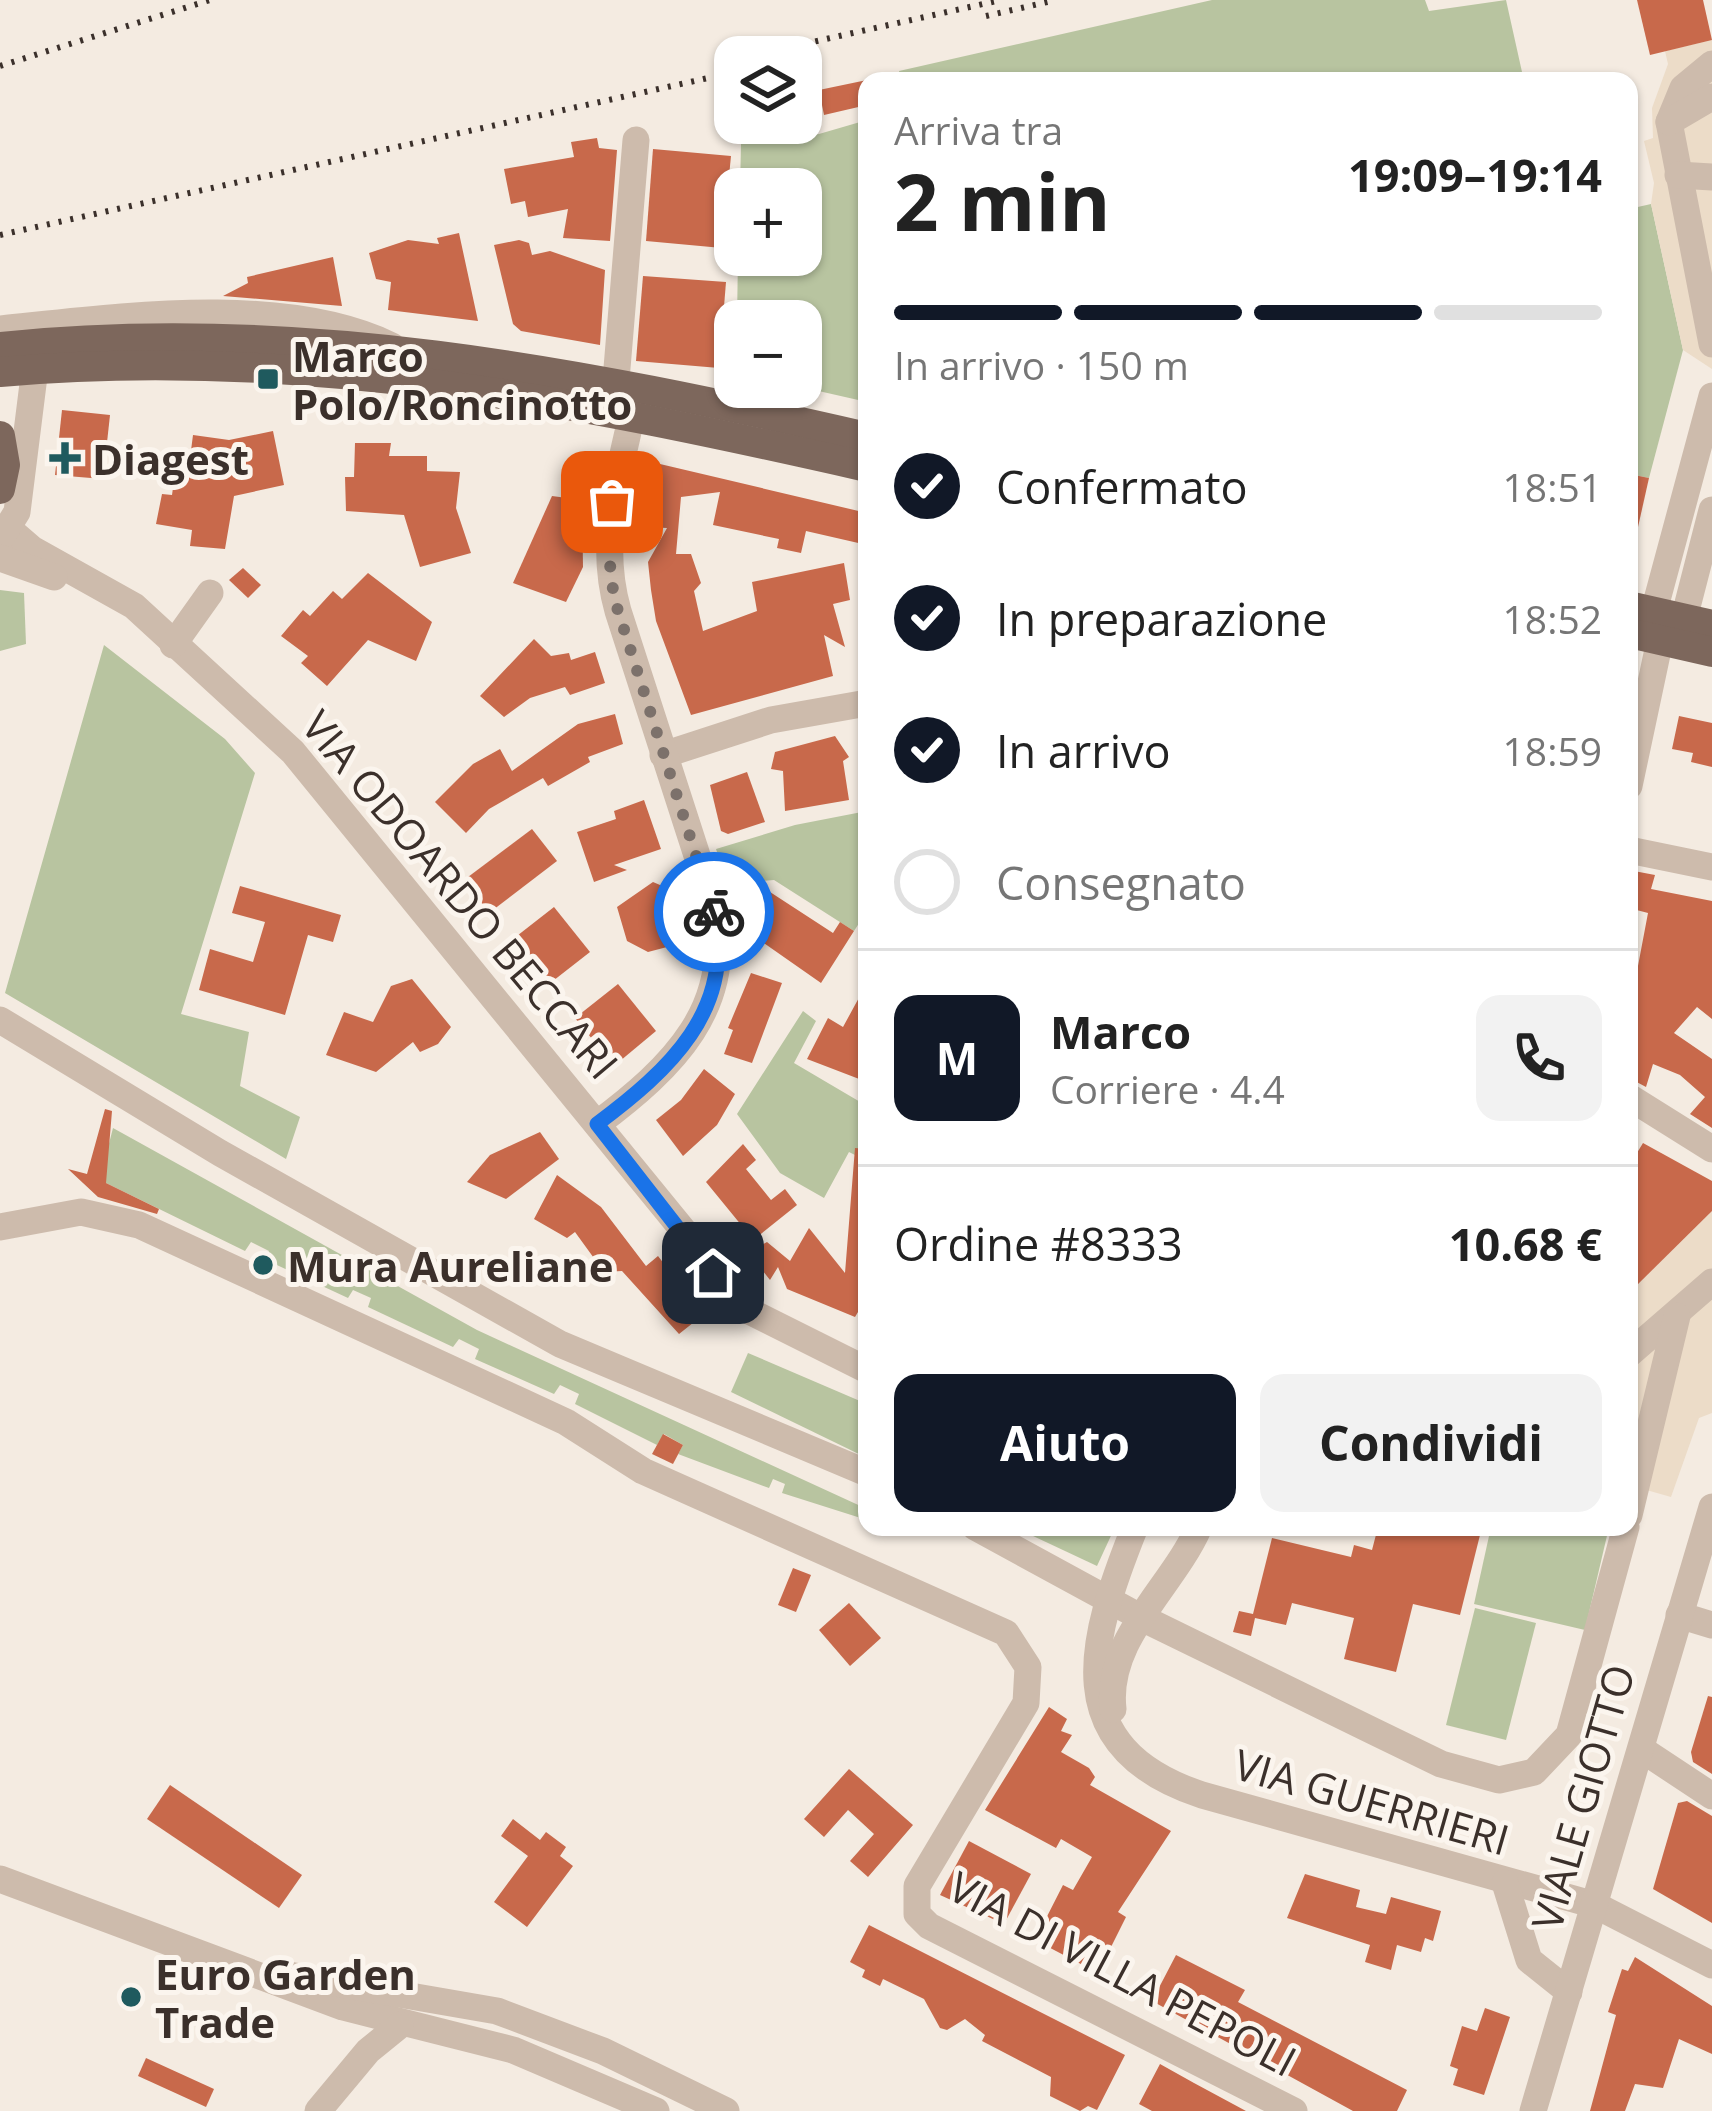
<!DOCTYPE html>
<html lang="it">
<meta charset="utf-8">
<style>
:root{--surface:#fff;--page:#f2f2f2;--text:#222;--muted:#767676;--line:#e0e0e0;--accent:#111827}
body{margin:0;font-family:"Open Sans",sans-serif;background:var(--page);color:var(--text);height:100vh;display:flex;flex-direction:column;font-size:45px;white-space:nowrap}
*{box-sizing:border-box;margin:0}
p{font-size:39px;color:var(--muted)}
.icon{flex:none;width:66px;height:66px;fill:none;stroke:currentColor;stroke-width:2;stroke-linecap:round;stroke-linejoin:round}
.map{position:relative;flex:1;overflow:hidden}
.drawer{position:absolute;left:858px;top:72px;width:780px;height:1464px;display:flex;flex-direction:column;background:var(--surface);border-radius:24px;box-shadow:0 3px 9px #0004}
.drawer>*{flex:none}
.controls{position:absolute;left:714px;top:36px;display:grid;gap:24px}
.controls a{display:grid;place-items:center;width:108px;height:108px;border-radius:24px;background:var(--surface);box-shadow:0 3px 9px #0004;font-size:60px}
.pin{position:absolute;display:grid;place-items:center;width:102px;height:102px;color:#fff;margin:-51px;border-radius:24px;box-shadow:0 6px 18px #0006}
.courier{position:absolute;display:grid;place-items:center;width:120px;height:120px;margin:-60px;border:9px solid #1a73e8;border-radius:50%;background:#fff;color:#222;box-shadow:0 3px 15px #0007}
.headline em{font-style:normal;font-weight:700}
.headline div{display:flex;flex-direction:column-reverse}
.headline{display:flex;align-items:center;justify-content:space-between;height:204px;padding:0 36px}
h1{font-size:78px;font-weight:700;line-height:90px}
.bar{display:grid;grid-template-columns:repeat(4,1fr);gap:18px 12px;align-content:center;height:144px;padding:0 36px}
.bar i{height:15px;border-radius:9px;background:var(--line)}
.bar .on{background:var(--accent)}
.bar p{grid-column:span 4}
.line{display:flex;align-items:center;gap:30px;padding:0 36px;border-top:3px solid var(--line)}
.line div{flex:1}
.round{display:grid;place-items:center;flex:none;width:126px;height:126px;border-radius:24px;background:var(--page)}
ol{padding:0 36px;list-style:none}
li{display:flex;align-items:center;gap:36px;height:132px}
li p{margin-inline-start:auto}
li .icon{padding:12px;border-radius:50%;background:var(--accent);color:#fff;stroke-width:4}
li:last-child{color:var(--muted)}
li i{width:66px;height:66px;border:6px solid var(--line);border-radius:50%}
.action{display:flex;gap:24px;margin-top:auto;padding:24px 36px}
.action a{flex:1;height:138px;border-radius:24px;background:var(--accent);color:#fff;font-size:48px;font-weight:700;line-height:138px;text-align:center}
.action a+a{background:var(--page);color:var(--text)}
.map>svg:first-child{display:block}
.green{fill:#b8c4a0}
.plaza{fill:#ecdcc8}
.building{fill:#c8694b}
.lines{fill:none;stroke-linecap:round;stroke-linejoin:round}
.minor{stroke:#cdbbac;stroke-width:27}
.major{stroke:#7d675c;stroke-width:30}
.rail{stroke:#3b302b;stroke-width:6;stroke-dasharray:3 9;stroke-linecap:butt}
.done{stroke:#7c716b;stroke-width:12;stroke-dasharray:0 21.6}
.route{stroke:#1a73e8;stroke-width:15}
.poi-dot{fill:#1f5a5e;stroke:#fbf5ee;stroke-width:4.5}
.labels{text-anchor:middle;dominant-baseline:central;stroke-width:10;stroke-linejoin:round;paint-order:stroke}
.poi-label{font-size:42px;font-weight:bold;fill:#3b302b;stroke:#fbf5ee;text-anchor:start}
.street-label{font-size:42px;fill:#3b302b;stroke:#fbf5ee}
</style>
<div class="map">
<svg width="1712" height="2111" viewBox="0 0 1712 2111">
<rect width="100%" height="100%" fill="#f4ebe1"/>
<g class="green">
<path d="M1212 0H1425L1429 11 1506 0 1524 81H901L899 71Z"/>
<path d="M867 120V402L801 387V321H737L738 255H801V189H740L741 144 819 134Z"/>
<path d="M1651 204 1683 350 1649 478 1629 474V209Z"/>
<path d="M0 590 24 593 26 644 0 651Z"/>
<path d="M104 645 225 739 255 773 181 1014 249 1032 240 1086 300 1117 286 1159 5 993Z"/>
<path d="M867 811V911L854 931 774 880 728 884 716 849 795 825Z"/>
<path d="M803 1011 816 1021 794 1063 867 1106V1161L849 1152 824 1198 780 1173 737 1114Z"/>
<path d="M113 1128 477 1330 867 1509V1520L782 1493 785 1484 773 1479 769 1488 678 1454 683 1445 664 1434 657 1445 575 1404 579 1394 560 1385 554 1394 475 1359 479 1349 459 1339 453 1347 368 1307 371 1298 353 1290 348 1298 266 1260 269 1251 251 1242 245 1251 106 1183 104 1163Z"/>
<path d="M748 1353 867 1404V1458L731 1392Z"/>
<path d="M1014 1527H1115L1097 1566Z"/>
<path d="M1491 1527H1609L1585 1630 1474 1604Z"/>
<path d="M1475 1608 1536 1623 1506 1740 1446 1725Z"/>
</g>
<g class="plaza">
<path d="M1712 40V369L1683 350 1651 204 1654 183 1644 141 1653 138 1652 108 1668 64 1665 51Z"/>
<path d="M1712 1211V1413L1699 1418 1671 1497 1629 1485V1293Z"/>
</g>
<g class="building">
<path d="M1637 0H1703L1712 40 1650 55Z"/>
<path d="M867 80V105L824 115 819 90Z"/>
<path d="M597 138 599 148 617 150 610 241 563 238 568 209 528 217 525 201 511 204 504 169 574 157 571 142Z"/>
<path d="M653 149 731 156 722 248 646 241Z"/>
<path d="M459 233 478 321 388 310 391 282 376 279 369 253 408 240 439 244 437 238Z"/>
<path d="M519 240 529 243 532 255 550 251 605 270 600 345 521 331 513 324 494 245Z"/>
<path d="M333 257 342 306 223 296 248 283 247 277Z"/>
<path d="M643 276 726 282 719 368 636 361Z"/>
<path d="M62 410 110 415 103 479 55 475Z"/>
<path d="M273 431 284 485 234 496 225 549 190 546 192 530 156 524 162 494 172 495 176 466H189L193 435 229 440Z"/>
<path d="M355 443H391L389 456H427V471L460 472 456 508 471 553 420 567 404 515 346 511 345 477H354Z"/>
<path d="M660 464 867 513V545L806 531 801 553 777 548 779 539 713 525 720 492 681 497 676 554H691L701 583 694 591 703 631 757 611 752 582 844 563 850 600 833 604 845 647 824 635 833 676 691 715 656 621 651 590 648 562 667 528 645 527 649 490 654 491Z"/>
<path d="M1629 474 1649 478 1636 536 1629 535Z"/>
<path d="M552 496 582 500 583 567 566 602 513 583Z"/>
<path d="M243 568 261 585 248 598 229 580Z"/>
<path d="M368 573 432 622 416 661 368 640 327 686 301 663 308 656 281 636 303 610 310 616 333 591 342 599Z"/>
<path d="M534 639 551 656 569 653 571 660 595 652 605 683 570 695 565 687 530 698 504 717 480 696Z"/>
<path d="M615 714 623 744 588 757 590 762 548 786 543 778 489 809 466 833 435 802 473 764 500 749 512 771 578 724Z"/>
<path d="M1679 716 1712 723V767L1691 762 1693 753 1672 749Z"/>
<path d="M835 736 849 757 843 761 849 800 785 811 783 771 771 769 775 752Z"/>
<path d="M747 772 765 822 728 834 721 831 710 785Z"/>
<path d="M644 800 661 849 614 865 627 870 594 882 577 832 616 819 614 811Z"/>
<path d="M532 829 557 861 489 913 464 880Z"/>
<path d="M1634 871 1655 875 1651 889 1712 901V1019L1697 1007 1674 1033 1712 1059V1128L1690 1114 1705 1097 1680 1075 1653 1064 1646 1087 1631 1079 1629 986 1634 987 1648 913 1629 908Z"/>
<path d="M653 882 681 894 679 926 686 942 648 952 627 941 617 907Z"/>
<path d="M240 886 341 915 333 942 308 935 285 1015 199 990 210 949 253 962 265 922 232 913Z"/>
<path d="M770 892 833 933 840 922 854 931 821 983 761 941 748 943 742 895Z"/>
<path d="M554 907 590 952 549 984 513 939Z"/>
<path d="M751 973 782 983 752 1063 724 1054 733 1030 728 1028Z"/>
<path d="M412 979 451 1027 438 1044 420 1052 413 1042 376 1072 326 1055 344 1012 373 1022 391 986Z"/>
<path d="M867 983V1082L807 1059 828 1018 843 1027Z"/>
<path d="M618 984 656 1031 614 1066 575 1018Z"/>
<path d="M704 1069 735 1094 717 1125 683 1156 656 1120 681 1100Z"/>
<path d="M105 1109 112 1111 106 1183 159 1209 157 1214 98 1197 68 1169 87 1174Z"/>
<path d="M540 1132 559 1159 506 1199 467 1182 490 1155Z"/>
<path d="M1643 1143 1712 1181V1211L1629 1293V1166Z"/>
<path d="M743 1144 756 1160 746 1169 771 1200 785 1189 797 1205 757 1237H751L706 1182Z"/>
<path d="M855 1148 867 1149V1297L855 1317 787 1289 778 1267 770 1280 748 1252 767 1242 790 1261 809 1228 845 1273Z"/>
<path d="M557 1175 601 1207 646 1266 658 1256 703 1315 679 1334 622 1271 604 1272 575 1232 567 1238 534 1219Z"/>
<path d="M663 1434 683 1445 673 1464 652 1454Z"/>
<path d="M1378 1527H1482L1460 1615 1413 1604 1396 1672 1344 1659 1354 1618 1292 1603 1286 1625 1255 1618 1251 1636 1233 1632 1239 1611 1253 1614 1272 1538 1351 1557 1354 1545 1372 1550Z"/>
<path d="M793 1568 811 1575 796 1612 778 1605Z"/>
<path d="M849 1603 881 1638 850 1666 819 1630Z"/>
<path d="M1708 1696 1712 1697V1774L1693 1762 1691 1752Z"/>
<path d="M1049 1707 1067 1719 1061 1731 1072 1735 1061 1752 1089 1768 1095 1777 1090 1785 1171 1831 1118 1912 1126 1917 1098 1973 1035 1940 1063 1885 1073 1890 1092 1857 1061 1839 1056 1848 985 1810Z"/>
<path d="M849 1769 913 1825 868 1877 850 1861 874 1834 848 1810 824 1837 804 1819Z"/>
<path d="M170 1785 302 1875 279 1908 147 1819Z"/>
<path d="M1687 1801 1712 1816V1923L1653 1889 1678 1803Z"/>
<path d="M513 1819 540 1840 546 1832 566 1847 560 1856 573 1866 527 1927 494 1902 528 1856 501 1836Z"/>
<path d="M969 1841 1031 1874 1004 1924 940 1895Z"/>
<path d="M1305 1874 1360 1890 1356 1907 1386 1914 1391 1897 1441 1911 1433 1941 1425 1938 1421 1952 1397 1945 1391 1970 1365 1962 1370 1945 1287 1918Z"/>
<path d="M869 1925 1125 2055 1097 2110 1088 2106 1080 2111 1050 2096 1051 2077 982 2041 985 2035 965 2019 947 2030 940 2028 924 1999 883 1979 880 1986 862 1977 865 1970 850 1962Z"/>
<path d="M1176 1955 1245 1990 1238 2002 1407 2090 1397 2111H1353L1152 2001Z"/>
<path d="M1635 1957 1712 2006V2054L1679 2039 1663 2088 1635 2084 1625 2111H1590L1616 2015 1608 2012 1622 1969 1628 1971Z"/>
<path d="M1485 2008 1510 2017 1484 2095 1453 2085 1458 2069 1450 2066 1462 2026 1477 2031Z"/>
<path d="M146 2058 214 2089 206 2107 138 2076Z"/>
<path d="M1160 2064 1194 2083 1246 2111H1152L1139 2104Z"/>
</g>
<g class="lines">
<g class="minor">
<path d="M1712 64 1683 88 1669 122 1712 344"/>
<path d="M1669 122 1712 97"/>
<path d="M1678 175 1712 177"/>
<path d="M0 329C117 317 284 293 392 346"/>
<path d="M10 530 32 549 134 606 293 752 749 1311 867 1370"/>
<path d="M0 539 17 512 37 352"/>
<path d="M0 558 54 577"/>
<path d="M1667 633 1687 607 1712 510"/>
<path d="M173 645 210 593"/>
<path d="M663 755 771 720 867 703"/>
<path d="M1629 786 1660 640 1654 611 1712 396"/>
<path d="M1629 850 1712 867"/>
<path d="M0 1020 220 1153 560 1344 867 1473"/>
<path d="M1629 1097 1712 1149"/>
<path d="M597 1124C672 1068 737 1006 713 905L618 611C598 541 618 479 633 410L630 396 616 380 636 140"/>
<path d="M0 1227 81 1212 139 1225 566 1422 643 1471 1006 1633 1028 1667 1026 1703 917 1886V1914L929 1926 1294 2111"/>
<path d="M1629 1354 1712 1282"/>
<path d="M1629 1515 1677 1316"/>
<path d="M975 1527 1142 1618 1373 1731 1441 1764 1499 1780 1534 1772 1569 1735 1626 1527"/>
<path d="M1135 1527C1090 1639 1057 1747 1202 1795L1595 1905 1712 1965"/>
<path d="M1679 1615 1712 1625"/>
<path d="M1113 1709C1105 1639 1172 1588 1199 1527"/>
<path d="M1641 1749 1712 1796"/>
<path d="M0 1879 343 2007 513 2050 656 2111"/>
<path d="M1505 1883 1529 1960 1569 1992"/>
<path d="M289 1975 497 2011 603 2051 726 2111"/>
<path d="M318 2111 368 2051 400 2025"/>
<path d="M1533 2111 1712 1507"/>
</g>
<g class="major">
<path d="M0 347C297 316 579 371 867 437"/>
<path d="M0 372C301 345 575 401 867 467"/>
<path d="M0 436 5 465 0 489"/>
<path d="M1629 606 1712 625"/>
<path d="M1629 633 1712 652"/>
</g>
<g class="rail">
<path d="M986 16 1056 0"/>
<path d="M745 57 1001 0"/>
<path d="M0 66 210 0"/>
<path d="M0 235 735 72"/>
</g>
</g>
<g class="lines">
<path class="done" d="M612 502 608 548 614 598 714 912"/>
<path class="route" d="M713 1273 597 1124C668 1071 736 1010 714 912"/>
</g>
<g class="poi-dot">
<rect x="256" y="367" width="24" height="24" rx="6"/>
<path d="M59 440h12v12h12v12h-12v12h-12v-12h-12v-12h12z"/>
<circle cx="263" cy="1265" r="12"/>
<circle cx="131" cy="1997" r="12"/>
</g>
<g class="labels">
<g class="poi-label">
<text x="292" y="355">Marco<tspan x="292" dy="48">Polo/Roncinotto</tspan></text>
<text x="92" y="458">Diagest</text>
<text x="287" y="1265">Mura Aureliane</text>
<text x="155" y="1973">Euro Garden<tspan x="155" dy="48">Trade</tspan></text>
</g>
<g class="street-label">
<text transform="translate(461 894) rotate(50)">VIA ODOARDO BECCARI</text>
<text transform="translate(1582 1797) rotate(-74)">VIALE GIOTTO</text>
<text transform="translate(1372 1801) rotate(16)">VIA GUERRIERI</text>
<text transform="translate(1123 1973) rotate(28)">VIA DI VILLA PEPOLI</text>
</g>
</g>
</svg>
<div class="controls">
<a><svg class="icon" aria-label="layers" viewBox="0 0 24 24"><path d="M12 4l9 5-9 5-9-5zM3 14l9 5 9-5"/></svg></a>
<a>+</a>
<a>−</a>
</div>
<div class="pin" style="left:612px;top:502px;background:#ea580c"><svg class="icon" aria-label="bag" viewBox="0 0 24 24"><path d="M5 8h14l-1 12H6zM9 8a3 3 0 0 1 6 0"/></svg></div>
<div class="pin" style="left:713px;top:1273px;background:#1f2937"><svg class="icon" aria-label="home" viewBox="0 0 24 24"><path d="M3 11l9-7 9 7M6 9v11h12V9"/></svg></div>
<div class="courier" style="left:714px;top:912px"><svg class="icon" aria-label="bike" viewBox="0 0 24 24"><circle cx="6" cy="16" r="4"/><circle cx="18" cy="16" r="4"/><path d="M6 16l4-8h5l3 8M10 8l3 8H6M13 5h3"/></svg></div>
<section class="drawer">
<div class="headline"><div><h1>2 min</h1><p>Arriva tra</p></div><em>19:09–19:14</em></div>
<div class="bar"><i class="on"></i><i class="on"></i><i class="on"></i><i></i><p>In arrivo · 150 m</p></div>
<ol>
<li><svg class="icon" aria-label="check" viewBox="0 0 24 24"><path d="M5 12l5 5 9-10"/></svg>Confermato<p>18:51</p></li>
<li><svg class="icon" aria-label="check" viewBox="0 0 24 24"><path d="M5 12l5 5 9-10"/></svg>In preparazione<p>18:52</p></li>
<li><svg class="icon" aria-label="check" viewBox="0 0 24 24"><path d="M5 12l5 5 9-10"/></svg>In arrivo<p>18:59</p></li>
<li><i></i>Consegnato</li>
</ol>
<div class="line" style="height:216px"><b class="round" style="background:var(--accent);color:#fff">M</b><div><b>Marco</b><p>Corriere · 4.4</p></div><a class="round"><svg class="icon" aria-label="phone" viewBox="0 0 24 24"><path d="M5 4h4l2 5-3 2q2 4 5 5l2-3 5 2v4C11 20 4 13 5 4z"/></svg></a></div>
<div class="line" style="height:156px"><div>Ordine #8333</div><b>10.68 €</b></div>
<div class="action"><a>Aiuto</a><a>Condividi</a></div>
</section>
</div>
